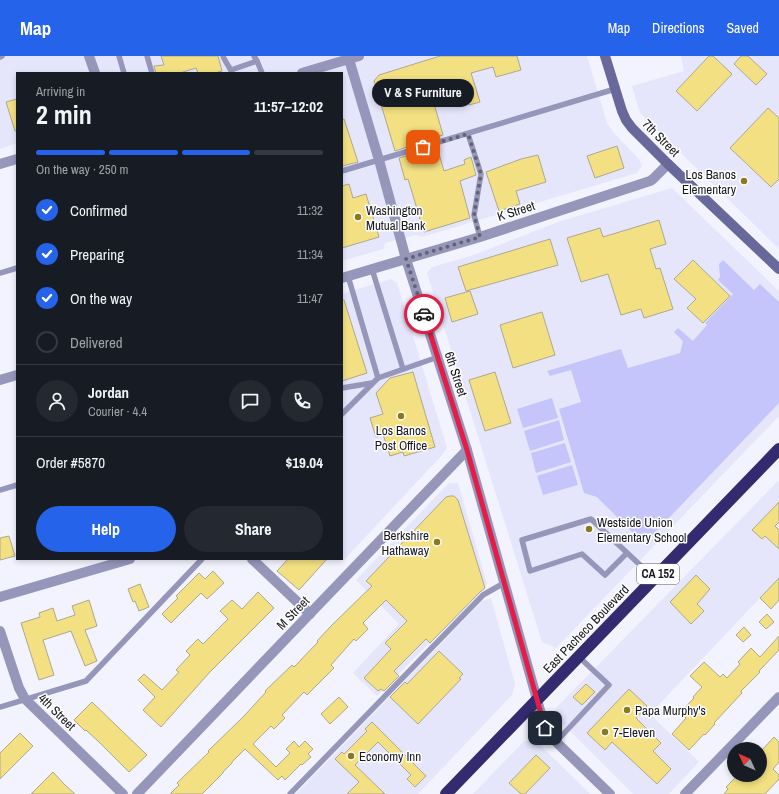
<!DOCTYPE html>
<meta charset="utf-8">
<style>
:root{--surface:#171b24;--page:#242831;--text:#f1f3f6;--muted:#9ea1a6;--line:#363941;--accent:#2563eb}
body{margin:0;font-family:"Archivo Narrow",sans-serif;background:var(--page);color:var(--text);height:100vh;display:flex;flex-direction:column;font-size:15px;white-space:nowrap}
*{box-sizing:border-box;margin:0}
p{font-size:13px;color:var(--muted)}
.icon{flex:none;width:22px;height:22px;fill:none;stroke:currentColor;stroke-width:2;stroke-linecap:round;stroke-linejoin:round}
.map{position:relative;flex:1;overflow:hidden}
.sheet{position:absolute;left:16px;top:16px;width:327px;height:488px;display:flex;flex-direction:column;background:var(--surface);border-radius:0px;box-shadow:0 2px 6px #0003}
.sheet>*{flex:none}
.needle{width:26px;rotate:314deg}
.buttons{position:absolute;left:727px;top:686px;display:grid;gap:8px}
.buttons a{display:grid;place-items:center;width:40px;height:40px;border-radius:50%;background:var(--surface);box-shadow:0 2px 6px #0003;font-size:20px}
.pin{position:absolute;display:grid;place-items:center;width:34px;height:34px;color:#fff;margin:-17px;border-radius:8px;box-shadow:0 2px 6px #0006}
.courier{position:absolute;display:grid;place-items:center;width:40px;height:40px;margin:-20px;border:3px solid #e11d48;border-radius:50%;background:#fff;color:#222;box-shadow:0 1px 5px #0007}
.bubble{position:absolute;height:28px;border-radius:14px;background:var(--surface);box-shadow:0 2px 6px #0003;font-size:13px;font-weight:800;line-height:28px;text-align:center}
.overview em{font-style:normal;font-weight:800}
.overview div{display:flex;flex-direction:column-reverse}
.overview{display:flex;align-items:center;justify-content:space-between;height:68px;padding:0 20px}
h1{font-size:26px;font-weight:800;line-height:30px}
.bar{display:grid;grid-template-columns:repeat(4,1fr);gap:6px 4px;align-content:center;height:48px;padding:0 20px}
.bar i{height:5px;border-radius:3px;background:var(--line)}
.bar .on{background:var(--accent)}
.bar p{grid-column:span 4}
.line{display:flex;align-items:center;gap:10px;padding:0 20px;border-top:1px solid var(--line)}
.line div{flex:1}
.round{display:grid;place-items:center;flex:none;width:42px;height:42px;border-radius:21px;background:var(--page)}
ol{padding:0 20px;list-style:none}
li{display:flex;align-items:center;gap:12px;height:44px}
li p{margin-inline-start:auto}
li .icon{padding:4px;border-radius:50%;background:var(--accent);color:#fff;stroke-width:4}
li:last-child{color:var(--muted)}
li i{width:22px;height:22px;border:2px solid var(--line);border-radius:50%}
.primary-button{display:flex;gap:8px;margin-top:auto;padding:8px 20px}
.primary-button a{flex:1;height:46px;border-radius:24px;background:var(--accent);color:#fff;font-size:16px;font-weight:800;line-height:46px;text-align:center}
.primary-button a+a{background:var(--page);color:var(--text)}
header{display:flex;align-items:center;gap:24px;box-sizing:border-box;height:56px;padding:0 20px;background:var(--accent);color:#fff}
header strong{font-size:19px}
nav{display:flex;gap:22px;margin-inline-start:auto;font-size:14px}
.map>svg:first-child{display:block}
.built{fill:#e5e6fb}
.green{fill:#c5c5fb}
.building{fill:#f2e082;stroke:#ada88e}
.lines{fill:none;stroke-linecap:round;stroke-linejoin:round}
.lane{stroke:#9596ba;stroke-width:5.5}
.street{stroke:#9596ba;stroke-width:10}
.secondary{stroke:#69689b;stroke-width:10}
.highway{stroke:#332a70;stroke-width:12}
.done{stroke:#64646e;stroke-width:4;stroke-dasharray:0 7.2}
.route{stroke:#e11d48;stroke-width:5}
.poi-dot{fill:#8a791e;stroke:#fff;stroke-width:1.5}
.labels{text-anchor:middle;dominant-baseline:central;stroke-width:3;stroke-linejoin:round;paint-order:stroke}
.shield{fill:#fff;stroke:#5d5d63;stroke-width:1}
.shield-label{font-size:12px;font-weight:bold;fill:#171720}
.street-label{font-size:13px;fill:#171720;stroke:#fff}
.poi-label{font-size:13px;fill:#171720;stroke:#fff;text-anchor:start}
</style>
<header>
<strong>Map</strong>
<nav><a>Map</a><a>Directions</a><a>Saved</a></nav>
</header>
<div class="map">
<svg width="779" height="738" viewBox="0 0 779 738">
<rect width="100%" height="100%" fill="#f2f3fe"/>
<g class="built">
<path d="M0 0H587L607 67 613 76 639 103 642 110 637 117 422 181 416 179 385 187 383 193 342 205V17H17V87L0 93Z"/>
<path d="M681 0H779V193L640 57 632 30 684 15 681 1Z"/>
<path d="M672 132 779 235V360L556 592 542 586 427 217 432 211 471 200 561 165Z"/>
<path d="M391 223 397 227 447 392 442 399 344 504 342 502V238Z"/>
<path d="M779 424V522L650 658 699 706 669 738H633L560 665 556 652Z"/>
<path d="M449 427H458L487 528 377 640 353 617 399 568 356 524Z"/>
<path d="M491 542 515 628 512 639 418 738H296L482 545Z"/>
<path d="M524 685H536L590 738H473Z"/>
</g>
<g class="green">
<path d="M723 204 754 234 760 228 779 246V347L644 488 597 441 584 437 559 353 581 346 571 314 550 320 547 315 621 293 628 312 680 297 683 285 674 276 678 272 693 285 707 269 705 267 733 238 718 224 720 221 719 208Z"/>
<path d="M552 342 558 362 523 372 517 353Z"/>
<path d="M559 364 564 384 530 395 524 375Z"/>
<path d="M565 387 571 406 536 417 531 397Z"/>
<path d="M572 409 578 429 543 439 537 420Z"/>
</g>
<g class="building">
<path d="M161 0H218L222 15 215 17H198L196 12 180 17H156L154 10 164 9Z"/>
<path d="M440 0H517L521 14 496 21 493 11 471 17 480 46 469 49 466 40 463 41 460 32 451 34 448 24 429 30 443 79 395 95 374 25 379 19Z"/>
<path d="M709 0H713L732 18 697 55 676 35Z"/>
<path d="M741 0H748L767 18 756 29 734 8Z"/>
<path d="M17 43V75H15L6 46Z"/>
<path d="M768 52 779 62V123L771 131 730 92Z"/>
<path d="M344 63 358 106 342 110V64Z"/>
<path d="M617 90 624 112 595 122 587 100Z"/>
<path d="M437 91 444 115 465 108 464 104 471 101 476 119 460 125 470 162 424 176 408 123 405 124 399 102Z"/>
<path d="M538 99 546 126 516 135 520 148 499 155 486 116 521 103Z"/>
<path d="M349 128 353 142 366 138 379 181 342 192V130Z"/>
<path d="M659 164 666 188 650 193 656 213 660 212 673 253 644 262 641 253 621 259 608 218 581 226 567 182 600 172 603 181Z"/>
<path d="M550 183 558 209 466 235 458 211Z"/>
<path d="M693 204 730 240 703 267 687 252 696 243 674 223Z"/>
<path d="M470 235 478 258 452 266 445 242Z"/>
<path d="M342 244H344L367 317 342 325Z"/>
<path d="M542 256 555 299 513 312 500 269Z"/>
<path d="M413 316 435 391 404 400 403 396 390 400 383 378 376 381 370 362 383 358 376 337 390 322Z"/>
<path d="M495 316 511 367 485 375 469 324Z"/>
<path d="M450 440H454L458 444 485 532 480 536 430 587 426 583 394 615 399 620 384 635 381 633 378 635 364 622 391 593 385 587 407 565 386 544 363 567 368 573 356 585 354 583 331 609 334 612 307 639 304 636 282 659 285 662 274 673 271 670 253 688 276 711 290 697 286 693 294 685 299 691 305 685 313 693 308 698 311 701 302 709 301 708 285 724 282 720 278 724 245 693 232 706V707L223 716V717L202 738H170L179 729 177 727 209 696 208 695 244 660 266 636 265 635 292 609 294 611 318 586 317 585 332 569 372 530 366 525 446 441Z"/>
<path d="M779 446V466L775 470 779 474V493L765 480 762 483 752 474Z"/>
<path d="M9 480 15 500 0 504V482Z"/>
<path d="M288 503H327L299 534 277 515Z"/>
<path d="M213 515 224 527 207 543 201 537 171 567 162 558 178 542 176 540 199 517 205 523Z"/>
<path d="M696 519 710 533 697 548 704 555 691 568 670 546Z"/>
<path d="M779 522V544L771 553 760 542Z"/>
<path d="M140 528 149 551 139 555 135 545 133 546 128 533Z"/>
<path d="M258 536 274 552 209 617 161 671 143 654 155 641 138 624 144 618 162 634 179 616 176 614 190 599 186 595 198 583 203 588 228 563 220 555 232 544 242 553Z"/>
<path d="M89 544 97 570 85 574 97 605 85 610 71 575 43 584 54 619 39 624 21 567 40 561 39 557 53 552 57 565 75 559 72 550Z"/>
<path d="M767 558 774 566 766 573 759 566Z"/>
<path d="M744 571 751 579 743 586 736 579Z"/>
<path d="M779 580V594L759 615 760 616 741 635 742 637 714 667 715 668 705 679 704 678 689 694 672 678 686 662 680 657 694 642 693 641 702 631 690 620 704 606 720 621 723 618 727 622 740 608 738 606 751 592 760 601Z"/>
<path d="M439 595 463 618 459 622 461 623 418 668 390 641 405 626 407 628Z"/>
<path d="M586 628 595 636 582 649 573 641Z"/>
<path d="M629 633 647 650 636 662 661 687 653 695 671 713 657 728 612 686 605 694 587 677Z"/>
<path d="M339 641 348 651 330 668 321 658Z"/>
<path d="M92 646 147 699 129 716 100 687 86 674 85 675 74 664Z"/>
<path d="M372 666 426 720 415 731 407 723 411 719 378 686 355 709 385 738H347L359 726 335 703 342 696 344 698 367 675 365 673Z"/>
<path d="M20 677 33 690 0 723V697Z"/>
<path d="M774 681 779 686V706L773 713 779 719V723L765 738H724L728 733 726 731 738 719H760V703L764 698 761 695Z"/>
<path d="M536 699 550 712 525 738H521L509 727Z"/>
<path d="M53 716 65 729 75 738H31Z"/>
</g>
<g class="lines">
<g class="lane">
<path d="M119 0 124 17"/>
<path d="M147 0 152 17"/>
<path d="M223 0C225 6 230 11 232 17"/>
<path d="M254 0 257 5 262 17"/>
<path d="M0 1 2 0"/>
<path d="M231 14 257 5"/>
<path d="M468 78 481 118 474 159 480 181"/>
<path d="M342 115 615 33"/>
<path d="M372 213 403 313"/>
<path d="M0 217 17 212"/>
<path d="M348 220 378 322"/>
<path d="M342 332 372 327"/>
<path d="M342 358 378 322 438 301"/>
<path d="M0 434 17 429"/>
<path d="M627 497 605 519 582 498 530 515 522 484 591 463 654 522"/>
<path d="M0 651 86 625 202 503"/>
<path d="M556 686 609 629 579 601"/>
<path d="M290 738 483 539 504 527"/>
</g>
<g class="street">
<path d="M89 0 95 17"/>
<path d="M348 0 379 104 406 203 467 394 545 672 550 680 610 738"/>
<path d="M302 17 359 0"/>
<path d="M0 108 17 103"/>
<path d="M342 222 480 181 650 125 653 123 668 108"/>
<path d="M0 324 17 319"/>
<path d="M252 503 310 558"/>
<path d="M0 541 130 503"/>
<path d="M0 575 19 632 25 643 123 738"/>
<path d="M137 738 467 394"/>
<path d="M685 738 779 641"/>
</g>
<path class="secondary" d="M605 0 622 55 626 64 632 72 668 108 779 213"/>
<path class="highway" d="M446 738 779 393"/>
</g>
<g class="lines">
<path class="done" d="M423 91 468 78 481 118 474 159 480 181 406 203 424 258"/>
<path class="route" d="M424 258 467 394 545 672"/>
</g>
<g class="poi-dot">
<circle cx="744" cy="125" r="4"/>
<circle cx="358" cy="161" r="4"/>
<circle cx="401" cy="360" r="4"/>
<circle cx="589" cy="473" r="4"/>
<circle cx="437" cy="486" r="4"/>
<circle cx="627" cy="654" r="4"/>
<circle cx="605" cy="676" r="4"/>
<circle cx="351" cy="700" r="4"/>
</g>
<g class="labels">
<rect class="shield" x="637" y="508" width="42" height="20" rx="3"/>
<g class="shield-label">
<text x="658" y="518">CA 152</text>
</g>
<g class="street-label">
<text transform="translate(661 82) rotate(45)">7th Street</text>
<text transform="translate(516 155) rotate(-18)">K Street</text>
<text transform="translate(456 318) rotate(72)">6th Street</text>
<text transform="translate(293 557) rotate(-46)">M Street</text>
<text transform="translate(586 573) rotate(-46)">East Pacheco Boulevard</text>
<text transform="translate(57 656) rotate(44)">4th Street</text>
</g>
<g class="poi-label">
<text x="736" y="118" text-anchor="end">Los Banos<tspan x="736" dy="15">Elementary</tspan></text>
<text x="366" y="154">Washington<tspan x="366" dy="15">Mutual Bank</tspan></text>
<text x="401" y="374" text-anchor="middle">Los Banos<tspan x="401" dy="15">Post Office</tspan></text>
<text x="597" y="466">Westside Union<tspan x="597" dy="15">Elementary School</tspan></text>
<text x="429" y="479" text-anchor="end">Berkshire<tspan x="429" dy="15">Hathaway</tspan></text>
<text x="635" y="654">Papa Murphy's</text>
<text x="613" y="676">7-Eleven</text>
<text x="359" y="700">Economy Inn</text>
</g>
</g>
</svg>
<div class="buttons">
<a><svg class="needle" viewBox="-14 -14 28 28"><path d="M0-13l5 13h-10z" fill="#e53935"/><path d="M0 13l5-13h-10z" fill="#9ea1a6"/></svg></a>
</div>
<div class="pin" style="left:423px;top:91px;background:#ea580c"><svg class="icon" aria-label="bag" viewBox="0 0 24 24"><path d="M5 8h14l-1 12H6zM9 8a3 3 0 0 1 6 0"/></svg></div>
<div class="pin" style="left:545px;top:672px;background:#1f2937"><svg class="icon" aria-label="home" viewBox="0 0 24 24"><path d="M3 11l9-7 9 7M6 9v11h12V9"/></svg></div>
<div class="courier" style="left:424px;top:258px"><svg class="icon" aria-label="car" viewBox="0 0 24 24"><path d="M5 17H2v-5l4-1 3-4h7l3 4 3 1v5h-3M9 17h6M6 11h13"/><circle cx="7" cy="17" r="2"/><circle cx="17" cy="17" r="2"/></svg></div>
<div class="bubble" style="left:372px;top:23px;width:102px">V &amp; S Furniture</div>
<section class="sheet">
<div class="overview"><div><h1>2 min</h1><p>Arriving in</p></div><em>11:57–12:02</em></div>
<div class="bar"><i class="on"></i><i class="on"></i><i class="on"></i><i></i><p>On the way · 250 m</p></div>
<ol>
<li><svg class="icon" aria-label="check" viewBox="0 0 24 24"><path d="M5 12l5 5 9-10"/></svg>Confirmed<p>11:32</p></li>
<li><svg class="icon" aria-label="check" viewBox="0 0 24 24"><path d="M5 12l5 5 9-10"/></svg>Preparing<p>11:34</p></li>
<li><svg class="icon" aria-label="check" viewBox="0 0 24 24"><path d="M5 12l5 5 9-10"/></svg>On the way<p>11:47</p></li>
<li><i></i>Delivered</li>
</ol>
<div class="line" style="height:72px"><a class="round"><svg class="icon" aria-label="person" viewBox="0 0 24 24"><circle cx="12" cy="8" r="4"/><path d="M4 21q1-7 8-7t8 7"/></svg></a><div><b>Jordan</b><p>Courier · 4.4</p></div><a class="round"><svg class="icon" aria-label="chat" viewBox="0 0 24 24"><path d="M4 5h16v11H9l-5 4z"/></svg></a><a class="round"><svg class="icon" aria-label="phone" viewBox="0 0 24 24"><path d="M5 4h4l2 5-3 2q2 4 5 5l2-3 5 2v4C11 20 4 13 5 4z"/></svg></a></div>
<div class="line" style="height:52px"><div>Order #5870</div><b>$19.04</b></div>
<div class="primary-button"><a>Help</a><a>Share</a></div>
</section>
</div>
